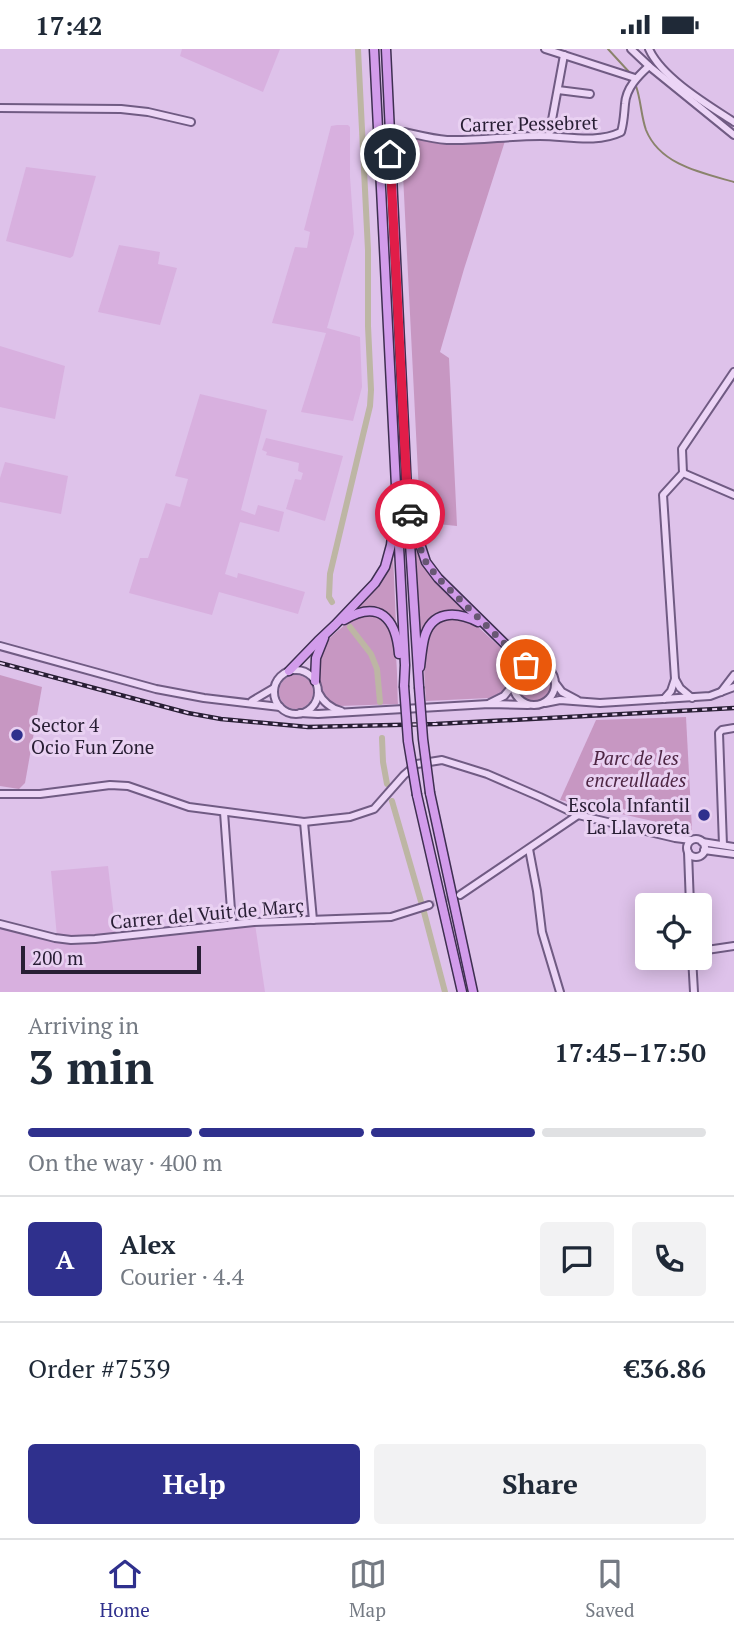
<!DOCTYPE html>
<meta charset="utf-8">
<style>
:root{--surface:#fff;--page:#f2f2f3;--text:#1f2937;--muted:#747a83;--line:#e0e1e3;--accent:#2f308d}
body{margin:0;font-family:"PT Serif",serif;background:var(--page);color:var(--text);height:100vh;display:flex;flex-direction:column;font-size:26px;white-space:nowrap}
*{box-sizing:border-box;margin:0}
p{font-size:23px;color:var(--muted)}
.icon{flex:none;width:38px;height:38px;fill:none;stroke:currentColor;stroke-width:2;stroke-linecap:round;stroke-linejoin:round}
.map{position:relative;height:943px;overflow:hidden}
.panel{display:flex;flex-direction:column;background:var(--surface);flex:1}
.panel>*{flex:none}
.tools{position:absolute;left:635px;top:844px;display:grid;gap:14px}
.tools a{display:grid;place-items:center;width:77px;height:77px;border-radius:7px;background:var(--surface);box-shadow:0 4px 18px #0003;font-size:35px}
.scale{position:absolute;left:21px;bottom:18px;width:180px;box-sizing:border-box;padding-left:7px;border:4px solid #281e34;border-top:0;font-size:19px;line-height:24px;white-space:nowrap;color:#281e34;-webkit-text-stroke:5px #e9d1f2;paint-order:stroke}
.pin{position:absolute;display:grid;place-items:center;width:60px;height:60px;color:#fff;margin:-30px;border:4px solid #fff;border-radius:50%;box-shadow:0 2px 7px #0007}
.courier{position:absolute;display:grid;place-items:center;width:70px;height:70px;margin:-35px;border:5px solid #e11d48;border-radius:50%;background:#fff;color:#222;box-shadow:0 2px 9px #0007}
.overview em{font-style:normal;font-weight:800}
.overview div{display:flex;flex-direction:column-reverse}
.overview{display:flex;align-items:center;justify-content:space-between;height:119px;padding:0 28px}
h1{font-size:46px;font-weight:800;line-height:52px}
.bar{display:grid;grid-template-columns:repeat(4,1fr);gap:10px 7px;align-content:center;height:84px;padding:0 28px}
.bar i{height:9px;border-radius:5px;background:var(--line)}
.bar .current{background:var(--accent)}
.bar p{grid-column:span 4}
.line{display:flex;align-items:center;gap:18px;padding:0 28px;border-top:2px solid var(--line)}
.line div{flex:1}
.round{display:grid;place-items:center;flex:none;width:74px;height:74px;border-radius:7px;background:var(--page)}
.cta{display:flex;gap:14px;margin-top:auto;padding:14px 28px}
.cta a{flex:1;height:80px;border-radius:7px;background:var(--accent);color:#fff;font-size:28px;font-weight:800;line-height:80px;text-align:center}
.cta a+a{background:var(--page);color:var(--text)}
.status{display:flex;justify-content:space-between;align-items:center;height:49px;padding:0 35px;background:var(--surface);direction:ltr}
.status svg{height:19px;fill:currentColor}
.dock{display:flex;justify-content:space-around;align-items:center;height:98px;border-top:2px solid var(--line);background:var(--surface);font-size:19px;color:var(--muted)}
.dock a{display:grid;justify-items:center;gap:4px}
.dock .current{color:var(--accent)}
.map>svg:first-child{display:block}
.farmland{fill:#d8b0df}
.green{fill:#c797c2}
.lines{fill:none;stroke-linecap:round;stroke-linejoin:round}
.stream{stroke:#8a836c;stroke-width:2}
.canal{stroke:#bdb6a4;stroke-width:6}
.minor-tunnel{stroke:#baa1c6;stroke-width:6;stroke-dasharray:6 3;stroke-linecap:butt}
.minor-casing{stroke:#705b83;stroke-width:10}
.major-casing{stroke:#3e2f51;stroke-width:11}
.minor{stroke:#ecd5f6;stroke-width:6}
.major{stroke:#d29ceb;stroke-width:8}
.rail-casing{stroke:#281e34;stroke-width:4.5}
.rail{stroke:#e9d1f2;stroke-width:2;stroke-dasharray:5;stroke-linecap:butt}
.major-bridge-casing{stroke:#3e2f51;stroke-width:11;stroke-linecap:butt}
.major-bridge{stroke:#d29ceb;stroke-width:8}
.done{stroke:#685774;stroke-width:7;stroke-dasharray:0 12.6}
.route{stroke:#e11d48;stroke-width:9}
.poi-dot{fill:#2f308d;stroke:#e9d1f2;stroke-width:2.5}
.labels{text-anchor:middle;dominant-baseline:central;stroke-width:6;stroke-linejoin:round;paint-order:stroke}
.street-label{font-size:19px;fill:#281e34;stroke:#e9d1f2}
.poi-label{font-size:19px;fill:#281e34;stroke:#e9d1f2;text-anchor:start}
.park-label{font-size:19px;font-style:italic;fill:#4e2644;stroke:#e9d1f2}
</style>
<div class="status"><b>17:42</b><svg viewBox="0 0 49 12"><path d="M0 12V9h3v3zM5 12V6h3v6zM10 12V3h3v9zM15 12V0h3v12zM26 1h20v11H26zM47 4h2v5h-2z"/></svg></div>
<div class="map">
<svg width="734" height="943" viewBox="0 0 734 943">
<rect width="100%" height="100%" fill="#dec2ea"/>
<g class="farmland">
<path d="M182 0H280L263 43 180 7Z"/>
<path d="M337 76H348L350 78V128L354 185 327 279 360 288 362 338 353 372 301 363 326 284 272 274 295 198 307 199 310 183 304 181 331 77Z"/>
<path d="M26 118 96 127 73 207 70 209 6 192Z"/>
<path d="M119 196 160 203 158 215 177 219 160 276 98 263Z"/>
<path d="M0 297 65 317 55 370 0 358Z"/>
<path d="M200 345 267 361 241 461 255 466 258 456 284 463 279 483 240 473 225 525 237 529 238 524 305 543 298 565 219 543 212 566 129 544 140 509H148L166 454 180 458 188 430 175 427Z"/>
<path d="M266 389 343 407 325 472 286 460 295 430 301 431 303 424 298 422 299 414 266 406 267 403 262 401Z"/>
<path d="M5 413 68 427 61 465 0 453V429Z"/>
<path d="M108 817 116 885 70 889 57 888 51 822Z"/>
<path d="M255 875 265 943H0V879L57 893 81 894Z"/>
</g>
<g class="green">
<path d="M401 86 433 92 501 89 505 92 464 220 440 303 449 309 457 477 428 474 419 444Z"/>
<path d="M415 499 424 514 470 565C450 557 426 569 420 590Z"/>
<path d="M392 505H393L396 576C387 565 368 557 353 562Z"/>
<path d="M370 566C379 568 387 572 391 582 398 597 397 637 398 655L339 657C318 651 313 617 322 599 328 588 341 580 350 571L355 568Z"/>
<path d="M456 568 475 575 502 600 508 608 511 617 506 635 502 643 489 649 426 652C425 630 418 585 440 572 445 570 451 569 456 568Z"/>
<circle cx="535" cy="635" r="18"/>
<path d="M0 626 42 638 25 734 19 740 0 737Z"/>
<circle cx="296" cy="643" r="17"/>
<path d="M686 668 692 781 560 751 596 671Z"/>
</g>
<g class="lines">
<g class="stream">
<path d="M608 0 630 24"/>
<path d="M636 37C641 51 641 67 646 81 660 116 702 124 734 133"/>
</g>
<g class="canal">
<path d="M332 553 329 548 330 525 363 386 370 357 371 341 368 277V201L358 0"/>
<path d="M350 578 371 605 377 620 380 653"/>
<path d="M382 689 383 713 387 735"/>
<path d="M392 752 424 863 445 943"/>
</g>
<path class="minor-tunnel" d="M429 856 460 846"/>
<defs>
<g id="minor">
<path d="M545 0 635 29"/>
<path d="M631 0 649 17 734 86"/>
<path d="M649 0C662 29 708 56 734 73"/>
<path d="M558 41 590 45"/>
<path d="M0 59 121 60 148 63 191 73"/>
<path d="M404 83C418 86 432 90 447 91 477 92 509 87 540 87 567 87 596 95 621 83 624 73 624 65 625 55 626 39 638 27 649 17"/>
<path d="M549 87 564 6"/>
<path d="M683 424 682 400 734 323"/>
<path d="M683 424 734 446"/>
<path d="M0 597 156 640 204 649 280 658"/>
<circle cx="534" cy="635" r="21"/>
<circle cx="296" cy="643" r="22"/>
<path d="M675 630 680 639 692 649"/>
<path d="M556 635 562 643 577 651"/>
<path d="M318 643C323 653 330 659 341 662"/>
<path d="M721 643 734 626"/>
<path d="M664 650 671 642 675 630 663 446 683 424"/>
<path d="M252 652 274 639"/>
<path d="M490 654 504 647 513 636"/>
<path d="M545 654 560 651 600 654 710 647 734 638"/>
<path d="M300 664 318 665 489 655 528 656"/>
<path d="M0 745H40L110 736 128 737 189 758 304 773 350 768 374 760 404 726 417 715 442 711 487 725 540 748 578 766 675 789 691 791"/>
<path d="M224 763 232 875"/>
<path d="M304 773 313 871"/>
<circle cx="696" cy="799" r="9"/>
<path d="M702 793 734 798"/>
<path d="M723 796 719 684 722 681 734 679"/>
<path d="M529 800 537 842 542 883 560 943"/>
<path d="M704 801 734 805"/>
<path d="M688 803 690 856"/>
<path d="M460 846 578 766"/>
<path d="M0 875 55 889 71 891 95 890 254 873 391 868 429 856"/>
<path d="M700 902 734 897"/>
<path d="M692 908 694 943"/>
</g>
<g id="major">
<path d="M374 0 405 616 404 637"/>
<path d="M386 0 408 462 419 638"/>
<path d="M411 467 426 513 438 529 505 595 532 614"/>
<path d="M344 571C379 550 396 569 399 605"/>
<path d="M507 598 512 605 516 625"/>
<path d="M420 618C421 609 422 599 424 590 431 561 456 562 478 573"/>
<path d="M289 622 318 592 335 576 375 534 385 518 391 496 394 472"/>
<path d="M315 632 316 609 324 589"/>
<path d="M430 744 473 943"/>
<path d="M417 746 462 943"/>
</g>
</defs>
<use href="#minor" class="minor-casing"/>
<use href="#major" class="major-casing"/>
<use href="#minor" class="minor"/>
<use href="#major" class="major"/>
<defs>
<path id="rail" d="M0 614 188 664 221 670 308 678 436 675 734 659"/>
</defs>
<use href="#rail" class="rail-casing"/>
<use href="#rail" class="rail"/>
<defs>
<g id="major-bridge">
<path d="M404 637 408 692 417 746"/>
<path d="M419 638 423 690 430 744"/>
</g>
</defs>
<use href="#major-bridge" class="major-bridge-casing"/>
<use href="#major-bridge" class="major-bridge"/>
</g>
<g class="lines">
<path class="done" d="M410 465 413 472 417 491 426 513 438 529 505 595 532 614 526 616"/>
<path class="route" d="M390 105 408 462 410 465"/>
</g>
<g class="poi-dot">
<circle cx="17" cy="686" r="7"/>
<circle cx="704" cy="766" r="7"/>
</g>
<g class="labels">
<g class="street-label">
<text transform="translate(529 74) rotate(-1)">Carrer Pessebret</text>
<text transform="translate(207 864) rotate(-5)">Carrer del Vuit de Març</text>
</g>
<g class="poi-label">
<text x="31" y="675">Sector 4<tspan x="31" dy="22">Ocio Fun Zone</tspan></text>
<text x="690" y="755" text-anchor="end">Escola Infantil<tspan x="690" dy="22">La Llavoreta</tspan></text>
</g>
<g class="park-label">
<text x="636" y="708">Parc de les<tspan x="636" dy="22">encreullades</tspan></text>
</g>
</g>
</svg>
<div class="tools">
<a><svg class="icon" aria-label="locate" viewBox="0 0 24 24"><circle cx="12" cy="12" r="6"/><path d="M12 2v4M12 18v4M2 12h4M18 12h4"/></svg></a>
</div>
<div class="scale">200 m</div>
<div class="pin" style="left:526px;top:616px;background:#ea580c"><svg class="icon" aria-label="bag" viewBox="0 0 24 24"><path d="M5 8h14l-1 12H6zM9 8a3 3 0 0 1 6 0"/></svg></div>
<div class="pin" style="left:390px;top:105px;background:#1f2937"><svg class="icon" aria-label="home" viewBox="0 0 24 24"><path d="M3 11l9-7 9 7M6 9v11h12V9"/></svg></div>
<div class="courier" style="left:410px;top:465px"><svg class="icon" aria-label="car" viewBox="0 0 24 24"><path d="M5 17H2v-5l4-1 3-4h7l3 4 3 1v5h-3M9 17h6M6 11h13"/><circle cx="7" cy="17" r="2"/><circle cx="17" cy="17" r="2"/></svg></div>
</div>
<section class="panel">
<div class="overview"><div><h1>3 min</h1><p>Arriving in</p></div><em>17:45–17:50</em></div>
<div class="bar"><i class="current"></i><i class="current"></i><i class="current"></i><i></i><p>On the way · 400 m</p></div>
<div class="line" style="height:126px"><b class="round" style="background:var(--accent);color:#fff">A</b><div><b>Alex</b><p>Courier · 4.4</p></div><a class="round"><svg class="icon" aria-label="chat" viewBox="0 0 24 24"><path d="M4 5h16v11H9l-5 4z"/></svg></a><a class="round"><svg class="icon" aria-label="phone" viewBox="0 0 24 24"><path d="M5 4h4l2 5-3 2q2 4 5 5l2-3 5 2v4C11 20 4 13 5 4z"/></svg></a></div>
<div class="line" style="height:91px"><div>Order #7539</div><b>€36.86</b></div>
<div class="cta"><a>Help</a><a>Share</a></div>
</section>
<nav class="dock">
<a class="current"><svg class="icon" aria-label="home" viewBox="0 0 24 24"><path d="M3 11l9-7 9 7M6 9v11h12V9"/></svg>Home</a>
<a><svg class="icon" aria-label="map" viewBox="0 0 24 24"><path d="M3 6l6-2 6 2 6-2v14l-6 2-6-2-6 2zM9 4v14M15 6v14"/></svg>Map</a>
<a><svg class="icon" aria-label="saved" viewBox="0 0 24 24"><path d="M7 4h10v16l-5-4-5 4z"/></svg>Saved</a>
</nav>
